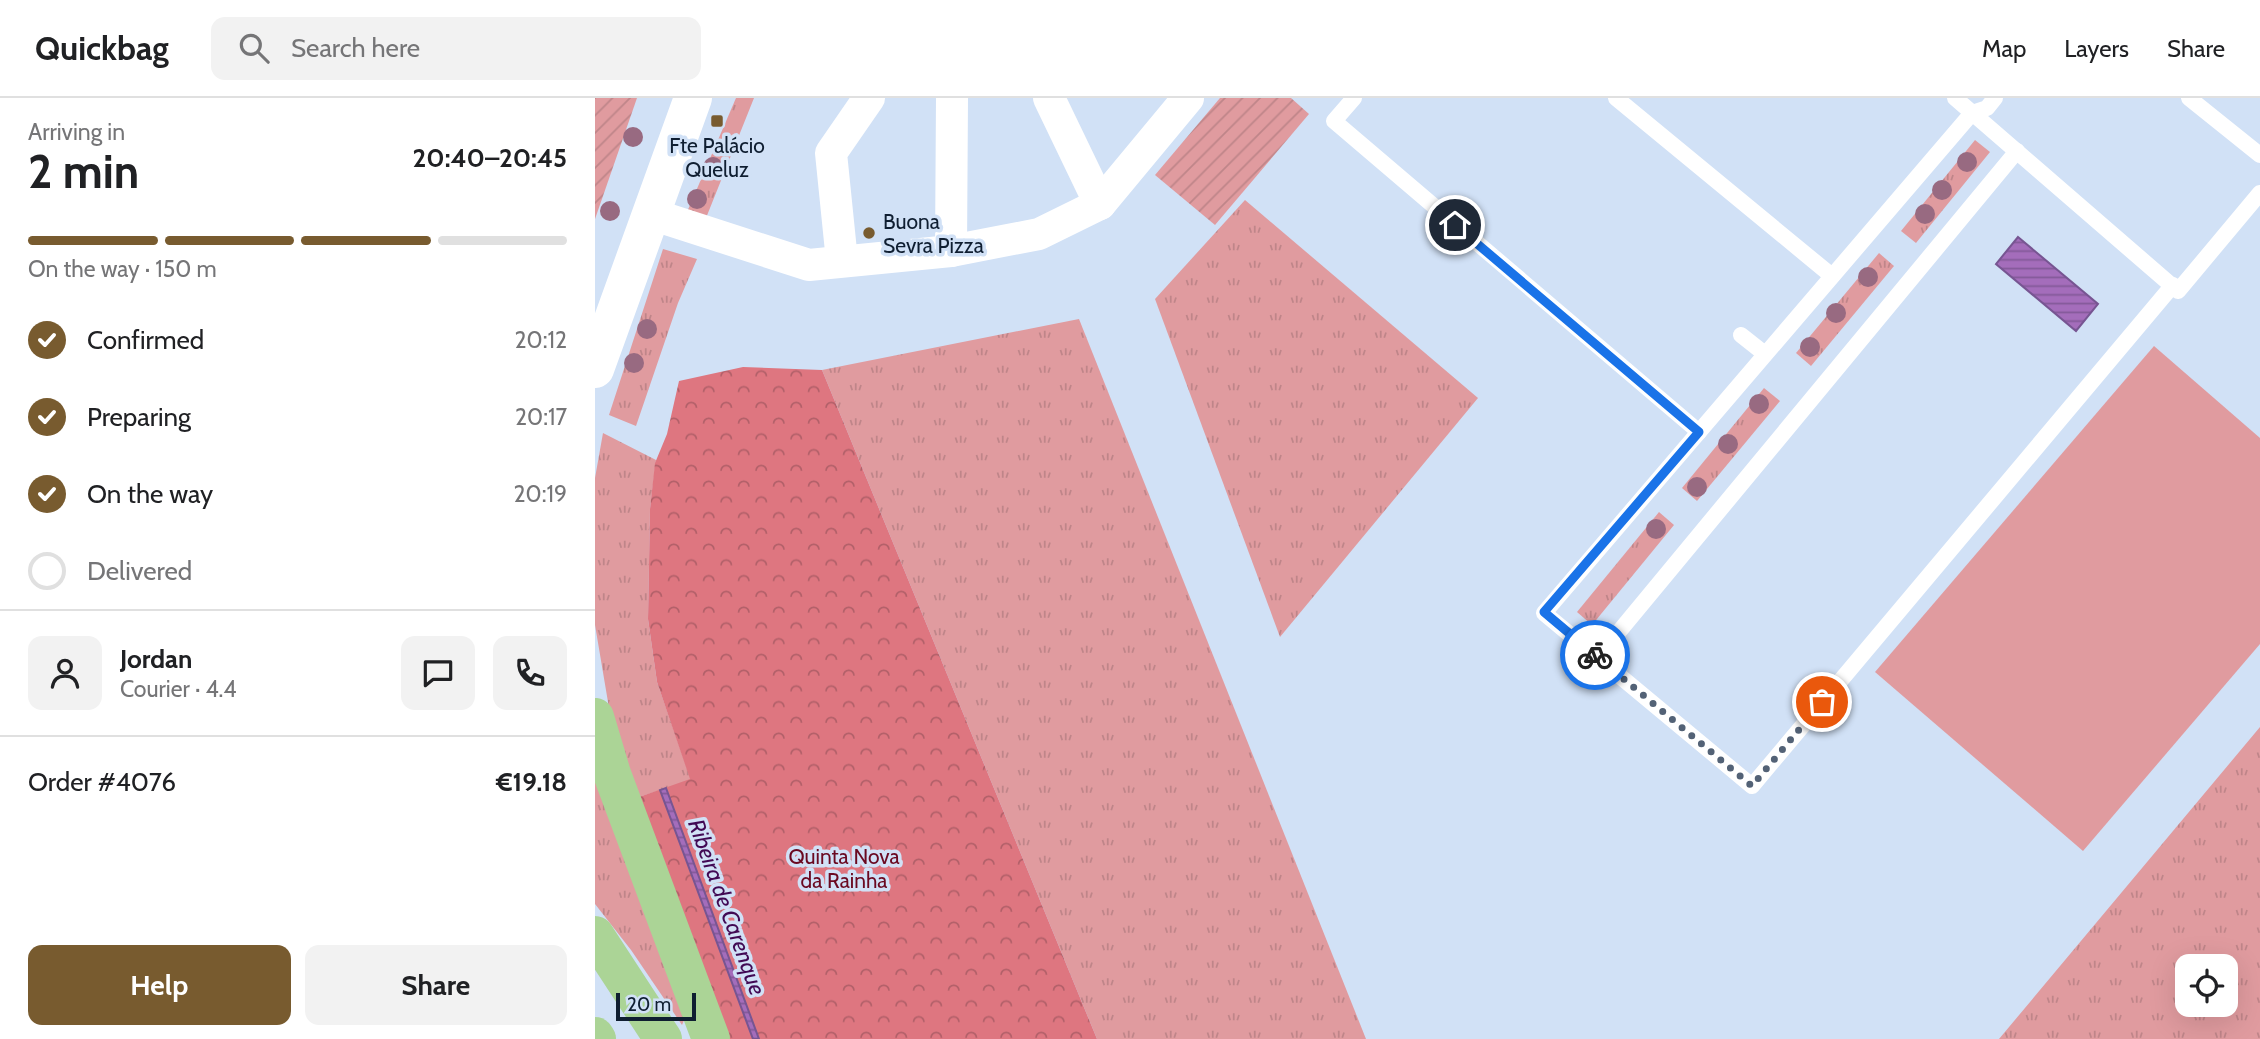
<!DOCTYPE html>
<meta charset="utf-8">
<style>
:root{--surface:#fff;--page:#f2f2f2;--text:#202124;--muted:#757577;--line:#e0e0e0;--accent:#785b2f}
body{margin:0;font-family:Cabin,sans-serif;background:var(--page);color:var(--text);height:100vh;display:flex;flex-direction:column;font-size:26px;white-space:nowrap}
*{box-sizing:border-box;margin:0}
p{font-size:23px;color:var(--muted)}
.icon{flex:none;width:38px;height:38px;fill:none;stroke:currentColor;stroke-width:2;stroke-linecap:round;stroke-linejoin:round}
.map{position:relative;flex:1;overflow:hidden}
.details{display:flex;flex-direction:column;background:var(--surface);width:595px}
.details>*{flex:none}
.controls{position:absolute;left:1580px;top:856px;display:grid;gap:14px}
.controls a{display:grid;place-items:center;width:63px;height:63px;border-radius:14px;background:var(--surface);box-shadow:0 7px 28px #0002;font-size:35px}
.scale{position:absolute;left:21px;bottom:18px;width:80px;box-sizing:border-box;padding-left:7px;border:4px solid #0f1e31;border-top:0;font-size:19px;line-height:24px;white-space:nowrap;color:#0f1e31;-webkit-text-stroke:5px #d1e1f6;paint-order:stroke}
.pin{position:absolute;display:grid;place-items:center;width:60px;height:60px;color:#fff;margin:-30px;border:4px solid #fff;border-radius:50%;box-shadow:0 2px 7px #0007}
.courier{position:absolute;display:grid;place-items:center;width:70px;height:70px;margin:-35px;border:5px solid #1a73e8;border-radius:50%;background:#fff;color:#222;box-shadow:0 2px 9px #0007}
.head em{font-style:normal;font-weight:700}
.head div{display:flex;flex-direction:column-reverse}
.head{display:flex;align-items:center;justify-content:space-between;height:119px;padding:0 28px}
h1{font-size:46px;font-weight:700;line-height:52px}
.bar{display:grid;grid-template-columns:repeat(4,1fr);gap:10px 7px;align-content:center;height:84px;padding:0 28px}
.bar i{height:9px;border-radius:5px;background:var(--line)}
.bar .current{background:var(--accent)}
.bar p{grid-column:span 4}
.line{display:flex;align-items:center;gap:18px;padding:0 28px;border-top:2px solid var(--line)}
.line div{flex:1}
.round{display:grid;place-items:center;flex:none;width:74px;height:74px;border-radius:14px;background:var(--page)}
ol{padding:0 28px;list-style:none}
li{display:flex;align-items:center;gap:21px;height:77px}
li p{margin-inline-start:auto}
li .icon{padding:7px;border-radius:50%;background:var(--accent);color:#fff;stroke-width:4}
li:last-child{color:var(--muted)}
li i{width:38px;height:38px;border:4px solid var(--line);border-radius:50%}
.cta{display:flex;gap:14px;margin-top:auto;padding:14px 28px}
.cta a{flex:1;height:80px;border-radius:14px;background:var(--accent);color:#fff;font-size:28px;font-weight:700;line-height:80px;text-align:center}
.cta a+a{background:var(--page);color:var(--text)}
header{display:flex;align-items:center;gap:42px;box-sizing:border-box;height:98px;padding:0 35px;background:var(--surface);border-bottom:2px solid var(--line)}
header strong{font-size:33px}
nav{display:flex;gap:38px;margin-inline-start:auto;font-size:24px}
.search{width:490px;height:63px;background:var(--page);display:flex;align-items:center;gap:18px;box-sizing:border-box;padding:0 24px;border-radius:14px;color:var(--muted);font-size:26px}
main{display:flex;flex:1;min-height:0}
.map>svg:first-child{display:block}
.grass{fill:url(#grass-tufts);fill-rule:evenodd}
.forest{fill:url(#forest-crowns)}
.park{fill:#e09b9f}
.garden{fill:url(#garden-furrows)}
.water{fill:url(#water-rules);stroke:#775592;stroke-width:2}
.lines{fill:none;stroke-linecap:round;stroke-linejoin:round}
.lane{stroke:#fff;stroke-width:16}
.street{stroke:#fff;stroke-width:32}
.secondary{stroke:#fff;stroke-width:38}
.highway{stroke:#abd496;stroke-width:38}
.tree{fill:#986a81}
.done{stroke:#536276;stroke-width:7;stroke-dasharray:0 12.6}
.route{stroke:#1a73e8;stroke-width:9}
.poi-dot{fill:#785b2f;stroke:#d1e1f6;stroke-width:2.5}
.labels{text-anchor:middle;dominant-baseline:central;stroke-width:7;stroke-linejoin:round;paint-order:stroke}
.poi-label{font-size:21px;fill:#0f1e31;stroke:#d1e1f6}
.park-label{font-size:21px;fill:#6a0921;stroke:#d1e1f6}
.water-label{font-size:23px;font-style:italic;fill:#410954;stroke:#d1e1f6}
</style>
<header>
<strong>Quickbag</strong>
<div class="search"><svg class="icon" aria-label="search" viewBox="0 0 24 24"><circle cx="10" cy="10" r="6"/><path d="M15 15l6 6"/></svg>Search here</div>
<nav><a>Map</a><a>Layers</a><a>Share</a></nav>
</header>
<main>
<section class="details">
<div class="head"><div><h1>2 min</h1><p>Arriving in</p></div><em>20:40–20:45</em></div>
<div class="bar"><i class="current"></i><i class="current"></i><i class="current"></i><i></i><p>On the way · 150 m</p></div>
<ol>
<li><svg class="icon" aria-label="check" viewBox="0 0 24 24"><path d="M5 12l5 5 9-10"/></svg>Confirmed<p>20:12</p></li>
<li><svg class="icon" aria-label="check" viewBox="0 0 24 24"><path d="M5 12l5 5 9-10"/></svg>Preparing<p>20:17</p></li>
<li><svg class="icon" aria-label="check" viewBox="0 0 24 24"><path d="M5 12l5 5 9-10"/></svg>On the way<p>20:19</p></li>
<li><i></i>Delivered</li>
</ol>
<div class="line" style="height:126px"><a class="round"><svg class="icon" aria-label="person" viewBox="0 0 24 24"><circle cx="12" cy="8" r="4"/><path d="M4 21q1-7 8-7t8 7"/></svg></a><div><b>Jordan</b><p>Courier · 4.4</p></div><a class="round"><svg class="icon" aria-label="chat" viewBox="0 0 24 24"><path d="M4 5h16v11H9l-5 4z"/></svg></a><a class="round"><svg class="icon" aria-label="phone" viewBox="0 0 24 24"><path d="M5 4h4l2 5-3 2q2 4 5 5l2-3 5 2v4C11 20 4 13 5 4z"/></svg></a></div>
<div class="line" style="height:91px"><div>Order #4076</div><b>€19.18</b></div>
<div class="cta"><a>Help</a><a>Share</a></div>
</section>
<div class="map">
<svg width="1665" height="941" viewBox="0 0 1665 941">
<defs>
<pattern id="grass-tufts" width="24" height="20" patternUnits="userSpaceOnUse" patternTransform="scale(1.75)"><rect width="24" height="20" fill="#e09b9f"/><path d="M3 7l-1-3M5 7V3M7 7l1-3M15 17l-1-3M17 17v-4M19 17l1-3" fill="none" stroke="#bf8589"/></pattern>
<pattern id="forest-crowns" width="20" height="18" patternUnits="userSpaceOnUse" patternTransform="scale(1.75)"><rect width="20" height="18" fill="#de7680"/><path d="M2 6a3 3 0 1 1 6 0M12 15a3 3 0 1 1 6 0" fill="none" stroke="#b26069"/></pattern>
<pattern id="garden-furrows" width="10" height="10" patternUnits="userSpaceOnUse" patternTransform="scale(1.75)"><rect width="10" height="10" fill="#e09b9f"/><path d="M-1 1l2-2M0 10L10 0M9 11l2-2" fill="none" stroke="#bf8589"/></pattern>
<pattern id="water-rules" width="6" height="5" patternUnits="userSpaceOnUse" patternTransform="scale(1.75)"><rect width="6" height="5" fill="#a46dbb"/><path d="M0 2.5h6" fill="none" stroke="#845999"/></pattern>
</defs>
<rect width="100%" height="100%" fill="#d1e1f6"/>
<g class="grass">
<path d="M141 0H159L111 120 92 114Z"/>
<path d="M1380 42 1395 54 1321 145 1306 133Z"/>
<path d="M650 102 883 300 685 539 560 201Z"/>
<path d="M68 151 102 161 83 205 41 328 14 317Z"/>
<path d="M1284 155 1299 168 1216 268 1201 255Z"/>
<path d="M484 221 771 941H502L227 272Z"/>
<path d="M1169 290 1185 303 1102 403 1087 390Z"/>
<path d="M8 335 61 362 55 411 53 521 62 584 96 682 44 699 14 610 0 527V380Z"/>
<path d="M1064 414 1079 427 997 527 982 514Z"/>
<path d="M1665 629V941H1404ZM1592 868H1631V906H1592Z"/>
<path d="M0 676 90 920 87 927 36 852 0 806Z"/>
</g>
<path class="forest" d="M148 269 227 272 502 941H132L44 699 95 681 62 584 53 521 55 411 60 365 72 336 84 283Z"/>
<path class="park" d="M1559 248 1665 340V546L1488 753 1280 574Z"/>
<g class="garden">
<path d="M0 0H42L0 121Z"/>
<path d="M625 0H696L714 16 620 127 560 77Z"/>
</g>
<g class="water">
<path d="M1423 139 1503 206 1481 233 1401 166Z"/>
<path d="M71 690 164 941H158L65 692Z"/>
</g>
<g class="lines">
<g class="lane">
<path d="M759 0 739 23 1104 334"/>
<path d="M1021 0 1237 178"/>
<path d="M1360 0 1583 193 1665 95"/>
<path d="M1400 0 1392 10 1377 15 949 515 1157 688 1578 187"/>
<path d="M1594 0 1665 57"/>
<path d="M1146 237 1170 256"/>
<path d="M1003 559 1422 53"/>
</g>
<g class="street">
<path d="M454 0 505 106"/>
<path d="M56 116 214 167 356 153 444 136 505 106 593 0"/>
<path d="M356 153 357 0"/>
<path d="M247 163 236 55 274 0"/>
</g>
<path class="secondary" d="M0 271 98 0"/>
<g class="highway">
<path d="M0 619 17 676 116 941"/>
<path d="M0 837 68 941"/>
<path d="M0 938 2 941"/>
</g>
</g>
<g class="tree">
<circle cx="38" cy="39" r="10"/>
<circle cx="1372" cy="64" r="10"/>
<circle cx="118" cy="69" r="10"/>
<circle cx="1347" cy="92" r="10"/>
<circle cx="102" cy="101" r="10"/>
<circle cx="15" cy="113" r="10"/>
<circle cx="1330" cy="116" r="10"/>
<circle cx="1273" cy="179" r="10"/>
<circle cx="1241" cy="215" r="10"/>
<circle cx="52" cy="231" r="10"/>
<circle cx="1215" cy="249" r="10"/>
<circle cx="39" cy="265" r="10"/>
<circle cx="1164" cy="306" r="10"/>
<circle cx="1133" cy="346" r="10"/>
<circle cx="1102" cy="389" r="10"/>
<circle cx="1061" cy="431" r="10"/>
</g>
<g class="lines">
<path class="done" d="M1000 557 1157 688 1227 604"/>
<path class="route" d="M860 127 1104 334 949 514 1000 557"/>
</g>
<g class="poi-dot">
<rect x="115" y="16" width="14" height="14" rx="3.5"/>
<circle cx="274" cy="135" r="7"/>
</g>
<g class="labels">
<g class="poi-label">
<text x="122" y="47">Fte Palácio<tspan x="122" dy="24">Queluz</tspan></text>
<text x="288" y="123" text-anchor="start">Buona<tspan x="288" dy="24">Sevra Pizza</tspan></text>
</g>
<g class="park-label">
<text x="249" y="758">Quinta Nova<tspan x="249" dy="24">da Rainha</tspan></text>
</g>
<g class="water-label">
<text transform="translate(132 809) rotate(70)">Ribeira de Carenque</text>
</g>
</g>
</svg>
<div class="controls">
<a><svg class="icon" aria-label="locate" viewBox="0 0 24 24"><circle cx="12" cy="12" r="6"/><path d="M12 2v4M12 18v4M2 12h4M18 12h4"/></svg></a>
</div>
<div class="scale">20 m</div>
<div class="pin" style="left:1227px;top:604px;background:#ea580c"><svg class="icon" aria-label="bag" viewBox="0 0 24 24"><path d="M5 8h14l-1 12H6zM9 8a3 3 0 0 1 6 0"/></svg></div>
<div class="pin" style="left:860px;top:127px;background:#1f2937"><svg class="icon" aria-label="home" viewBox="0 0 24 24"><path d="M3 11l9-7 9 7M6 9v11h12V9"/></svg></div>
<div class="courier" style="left:1000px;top:557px"><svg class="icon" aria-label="bike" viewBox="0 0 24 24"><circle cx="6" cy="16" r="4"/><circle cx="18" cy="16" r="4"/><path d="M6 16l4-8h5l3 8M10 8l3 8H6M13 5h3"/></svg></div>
</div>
</main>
